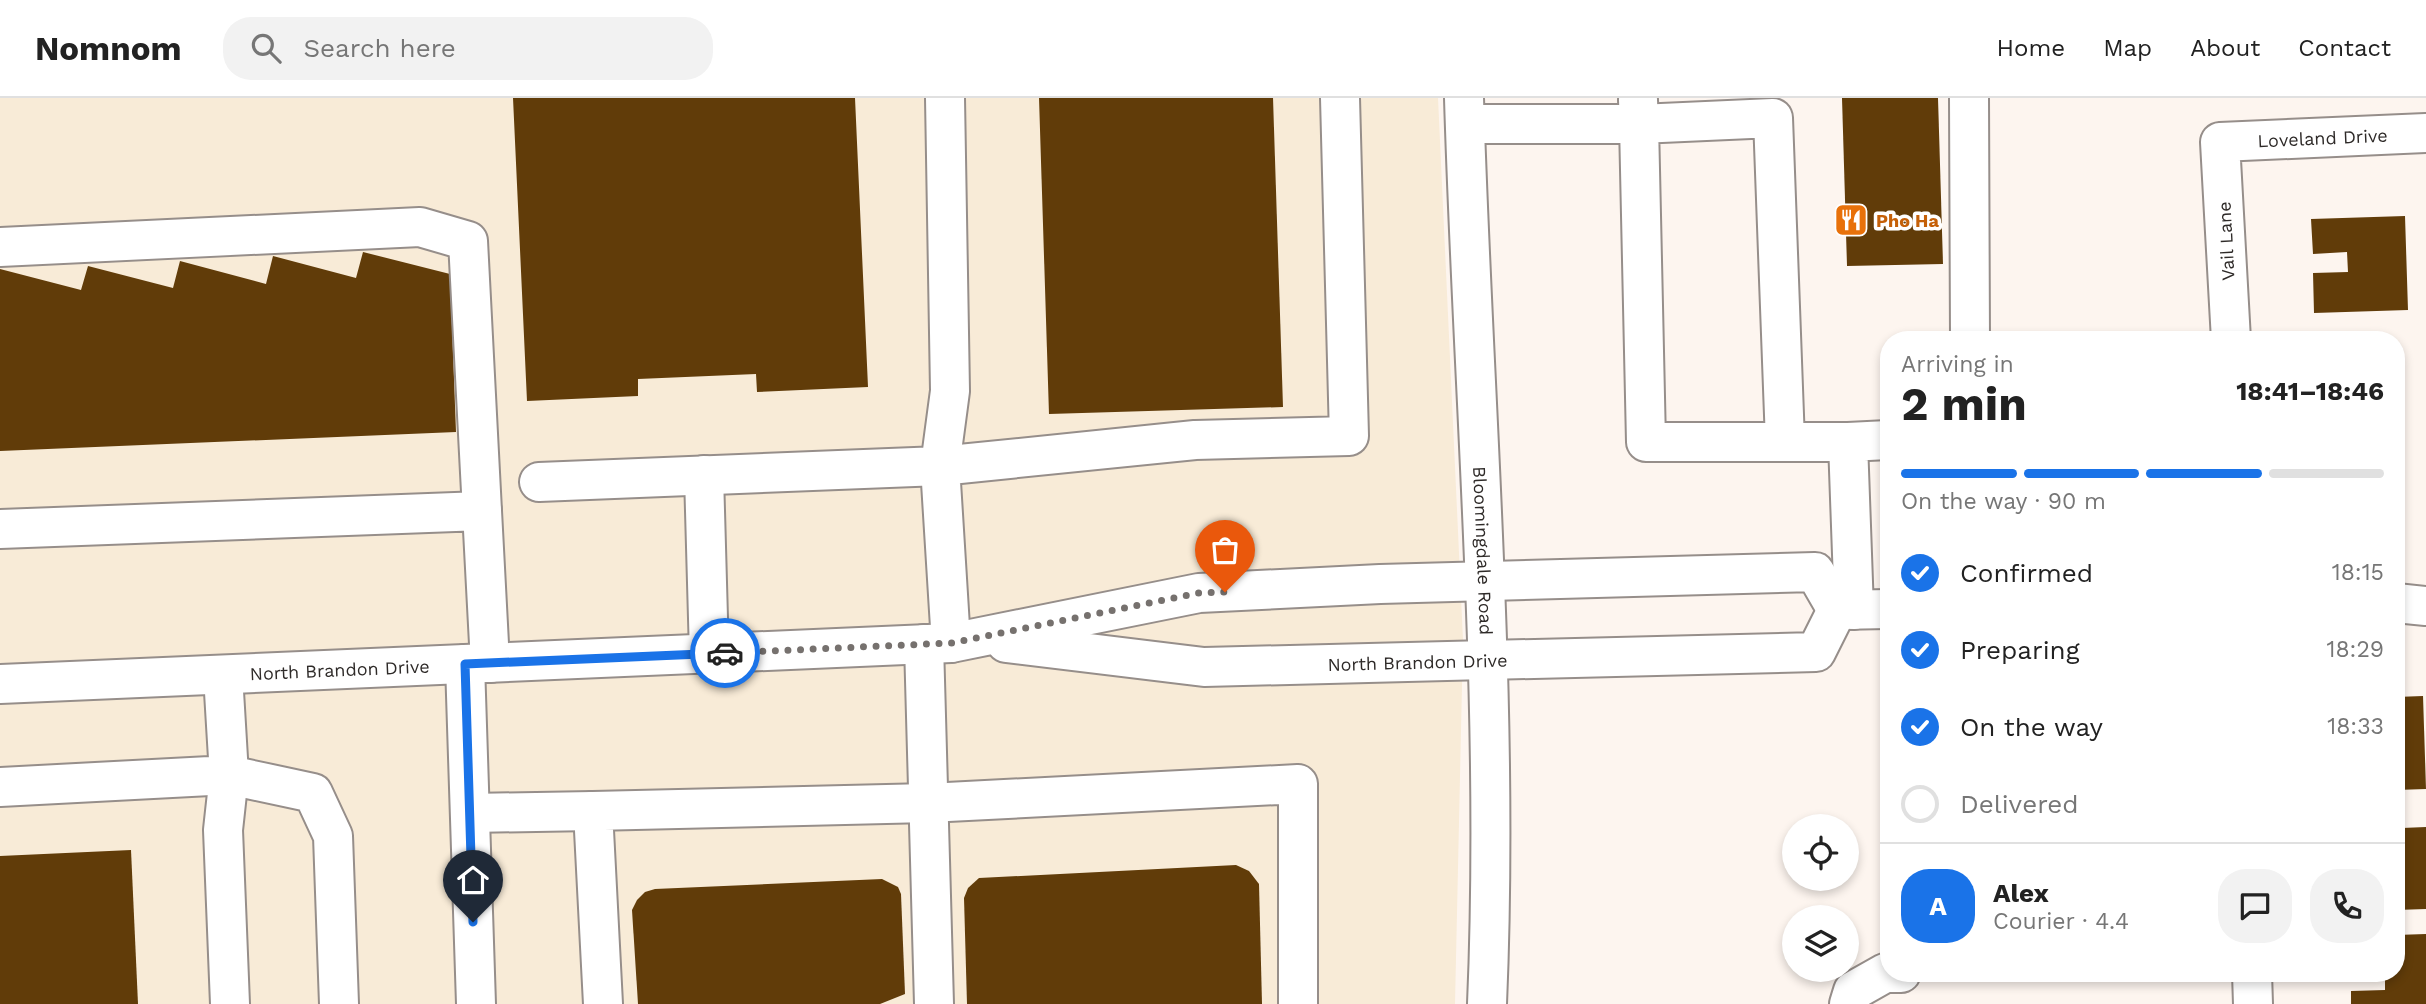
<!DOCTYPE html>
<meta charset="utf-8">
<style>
:root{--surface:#fff;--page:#f2f2f2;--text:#222;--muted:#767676;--line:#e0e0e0;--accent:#1a73e8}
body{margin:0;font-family:"Work Sans",sans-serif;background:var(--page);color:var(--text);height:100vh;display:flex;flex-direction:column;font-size:26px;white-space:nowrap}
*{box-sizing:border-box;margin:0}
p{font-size:23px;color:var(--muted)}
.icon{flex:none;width:38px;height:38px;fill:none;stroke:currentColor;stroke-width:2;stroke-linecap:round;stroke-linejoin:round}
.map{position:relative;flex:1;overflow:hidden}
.side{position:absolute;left:1880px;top:233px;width:525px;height:651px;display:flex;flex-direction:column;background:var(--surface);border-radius:28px;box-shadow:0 4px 10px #0003}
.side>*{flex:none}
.controls{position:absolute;left:1782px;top:716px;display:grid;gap:14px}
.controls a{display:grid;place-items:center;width:77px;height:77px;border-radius:50%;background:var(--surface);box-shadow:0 4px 10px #0003;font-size:35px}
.pin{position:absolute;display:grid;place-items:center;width:60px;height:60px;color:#fff;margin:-72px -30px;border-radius:50% 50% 50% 0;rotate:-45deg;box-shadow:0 0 7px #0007}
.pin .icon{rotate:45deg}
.courier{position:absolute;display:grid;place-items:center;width:70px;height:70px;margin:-35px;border:5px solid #1a73e8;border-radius:50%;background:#fff;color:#222;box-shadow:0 2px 9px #0007}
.overview em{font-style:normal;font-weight:700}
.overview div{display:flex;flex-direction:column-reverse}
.overview{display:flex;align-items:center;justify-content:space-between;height:119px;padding:0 21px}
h1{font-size:46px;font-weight:700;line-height:52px}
.bar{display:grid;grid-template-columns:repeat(4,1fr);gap:10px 7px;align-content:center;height:84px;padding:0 21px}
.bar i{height:9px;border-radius:5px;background:var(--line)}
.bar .current{background:var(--accent)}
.bar p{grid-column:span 4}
.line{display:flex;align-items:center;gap:18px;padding:0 21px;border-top:2px solid var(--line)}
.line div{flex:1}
.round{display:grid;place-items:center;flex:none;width:74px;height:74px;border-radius:28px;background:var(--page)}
ol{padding:0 21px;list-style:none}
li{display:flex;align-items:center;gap:21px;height:77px}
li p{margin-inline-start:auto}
li .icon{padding:7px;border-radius:50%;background:var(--accent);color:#fff;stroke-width:4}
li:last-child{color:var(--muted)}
li i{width:38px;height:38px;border:4px solid var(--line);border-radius:50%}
header{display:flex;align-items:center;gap:42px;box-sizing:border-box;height:98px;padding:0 35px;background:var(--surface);border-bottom:2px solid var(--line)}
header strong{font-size:33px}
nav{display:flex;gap:38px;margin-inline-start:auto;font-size:24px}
.search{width:490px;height:63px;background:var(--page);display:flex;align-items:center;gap:18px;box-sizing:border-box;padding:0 24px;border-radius:28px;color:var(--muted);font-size:26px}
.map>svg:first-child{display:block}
.industrial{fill:#f8ebd7}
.building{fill:#613c09}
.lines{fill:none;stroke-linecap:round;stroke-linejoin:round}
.minor-casing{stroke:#968e8a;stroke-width:42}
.major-casing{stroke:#968e8a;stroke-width:42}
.minor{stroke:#fff;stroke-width:38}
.major{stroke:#fff;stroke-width:38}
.done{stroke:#76716e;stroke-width:7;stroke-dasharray:0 12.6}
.route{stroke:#1a73e8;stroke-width:9}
.labels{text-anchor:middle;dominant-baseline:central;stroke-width:7;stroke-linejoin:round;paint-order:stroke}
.street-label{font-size:18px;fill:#2e2a28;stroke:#fff}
.food-label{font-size:18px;font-weight:bold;fill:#c56008;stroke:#fff;text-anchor:start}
</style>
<header>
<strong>Nomnom</strong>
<div class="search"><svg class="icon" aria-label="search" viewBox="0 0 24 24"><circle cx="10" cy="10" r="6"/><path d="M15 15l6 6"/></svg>Search here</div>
<nav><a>Home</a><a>Map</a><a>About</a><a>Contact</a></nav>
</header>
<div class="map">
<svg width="2426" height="906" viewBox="0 0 2426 906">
<rect width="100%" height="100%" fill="#fdf5ef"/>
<path class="industrial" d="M0 0H1438L1463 542 1455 906H0Z"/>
<g class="building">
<path d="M513 0H855L868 289 757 294 756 276 638 281V298L527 303Z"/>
<path d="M1039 0H1273L1283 309 1049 316Z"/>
<path d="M1842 0H1938L1943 166 1847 168Z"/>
<path d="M2405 118 2408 212 2314 215 2313 175 2348 174 2347 154 2313 156 2311 121Z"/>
<path d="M363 154 450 176 456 334 0 353V171L81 192 88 168 173 190 180 163 266 186 273 158 356 180Z"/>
<path d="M2423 598 2426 691 2396 692V599Z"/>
<path d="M2396 718H2401L2402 730 2426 729V811L2396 812Z"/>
<path d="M131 752 138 906H0V758Z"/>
<path d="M1236 767 1249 773 1259 786 1262 906H967L964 800 968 790 979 780Z"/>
<path d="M882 781 898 789 901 796 905 896 880 906H638L632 812 637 802 645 794 655 791Z"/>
<path d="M2426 836V906H2351V893L2385 892V875H2396V837Z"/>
</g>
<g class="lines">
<defs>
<g id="minor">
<path d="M1969 0 1970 242"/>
<path d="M1465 26H1639L1638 2"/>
<path d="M0 149 420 129 468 143 482 413"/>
<path id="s1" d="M2231 242 2220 44 2426 35"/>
<path d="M1785 344 1773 20 1639 26 1646 344H1848"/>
<path d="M704 377 709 556"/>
<path d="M539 384 940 368 950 293 945 0"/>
<path d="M0 431 482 413 490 565"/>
<path d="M2396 505 2426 508"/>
<path d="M1837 512 1888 511"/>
<path d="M1854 512 1848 344 1888 342"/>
<path d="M951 545 940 368 1195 342 1349 338 1340 0"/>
<path id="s2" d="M1006 545 1204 569 1816 554 1837 512"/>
<path d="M924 546 934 906"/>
<path d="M465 566 476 906"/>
<path id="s3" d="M0 586 951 545 1199 495 1380 486 1815 474 1837 512"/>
<path d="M0 689 229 677 223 577"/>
<path d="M470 715 593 713"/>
<path d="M2252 875 2253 906"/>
<path d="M230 906 223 732 229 677 313 695 333 738 339 906"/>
<path d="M603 906 593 713 928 705 1298 686V906"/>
<path d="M1849 906 1853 893 1885 875H1901"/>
</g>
<g id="major">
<path id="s4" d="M1464 0C1473 302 1500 604 1487 906"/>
</g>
</defs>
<use href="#minor" class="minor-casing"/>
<use href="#major" class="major-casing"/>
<use href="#minor" class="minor"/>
<use href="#major" class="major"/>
</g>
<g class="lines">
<path class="done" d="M725 555 951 545 1199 495 1225 494"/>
<path class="route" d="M473 824 465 566 725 555"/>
</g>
<defs>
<symbol id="restaurant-square" viewBox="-11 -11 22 22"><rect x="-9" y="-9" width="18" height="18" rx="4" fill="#e8710a" stroke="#fff"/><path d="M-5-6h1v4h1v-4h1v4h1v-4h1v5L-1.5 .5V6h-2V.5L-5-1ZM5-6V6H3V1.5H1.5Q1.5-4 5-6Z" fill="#fff"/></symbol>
</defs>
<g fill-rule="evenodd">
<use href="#restaurant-square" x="1832" y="103" width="38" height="38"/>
</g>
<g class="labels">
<g class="street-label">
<text stroke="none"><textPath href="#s1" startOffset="301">Loveland Drive</textPath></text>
<text transform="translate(2226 143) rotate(-93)">Vail Lane</text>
<text stroke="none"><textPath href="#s4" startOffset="453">Bloomingdale Road</textPath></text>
<text stroke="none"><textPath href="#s2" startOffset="413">North Brandon Drive</textPath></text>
<text stroke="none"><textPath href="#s3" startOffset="340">North Brandon Drive</textPath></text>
</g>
<g class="food-label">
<text x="1876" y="122">Pho Ha</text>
</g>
</g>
</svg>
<div class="controls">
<a><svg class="icon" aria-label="locate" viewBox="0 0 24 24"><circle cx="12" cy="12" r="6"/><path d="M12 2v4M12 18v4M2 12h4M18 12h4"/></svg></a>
<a><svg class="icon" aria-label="layers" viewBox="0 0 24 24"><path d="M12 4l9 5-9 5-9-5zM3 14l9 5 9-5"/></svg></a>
</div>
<div class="pin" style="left:1225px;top:494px;background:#ea580c"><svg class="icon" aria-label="bag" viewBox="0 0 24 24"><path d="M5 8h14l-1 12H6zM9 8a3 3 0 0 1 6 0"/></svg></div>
<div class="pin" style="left:473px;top:824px;background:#1f2937"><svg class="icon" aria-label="home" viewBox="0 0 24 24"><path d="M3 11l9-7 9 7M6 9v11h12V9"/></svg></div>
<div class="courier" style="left:725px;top:555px"><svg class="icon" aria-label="car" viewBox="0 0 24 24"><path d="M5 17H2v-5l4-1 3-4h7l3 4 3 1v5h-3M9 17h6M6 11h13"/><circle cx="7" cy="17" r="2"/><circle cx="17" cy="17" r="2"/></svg></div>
<section class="side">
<div class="overview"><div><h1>2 min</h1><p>Arriving in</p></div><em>18:41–18:46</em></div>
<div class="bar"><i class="current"></i><i class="current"></i><i class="current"></i><i></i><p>On the way · 90 m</p></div>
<ol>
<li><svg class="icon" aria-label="check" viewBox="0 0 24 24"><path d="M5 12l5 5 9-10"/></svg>Confirmed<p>18:15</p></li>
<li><svg class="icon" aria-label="check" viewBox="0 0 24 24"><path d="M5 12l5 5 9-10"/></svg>Preparing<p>18:29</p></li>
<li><svg class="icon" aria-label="check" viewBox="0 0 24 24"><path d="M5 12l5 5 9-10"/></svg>On the way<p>18:33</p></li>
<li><i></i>Delivered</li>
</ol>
<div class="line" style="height:126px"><b class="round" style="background:var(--accent);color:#fff">A</b><div><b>Alex</b><p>Courier · 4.4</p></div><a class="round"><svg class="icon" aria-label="chat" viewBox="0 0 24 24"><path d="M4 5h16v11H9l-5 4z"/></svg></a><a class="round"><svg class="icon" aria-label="phone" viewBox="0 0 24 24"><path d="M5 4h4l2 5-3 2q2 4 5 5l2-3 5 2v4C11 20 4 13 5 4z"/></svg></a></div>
</section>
</div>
